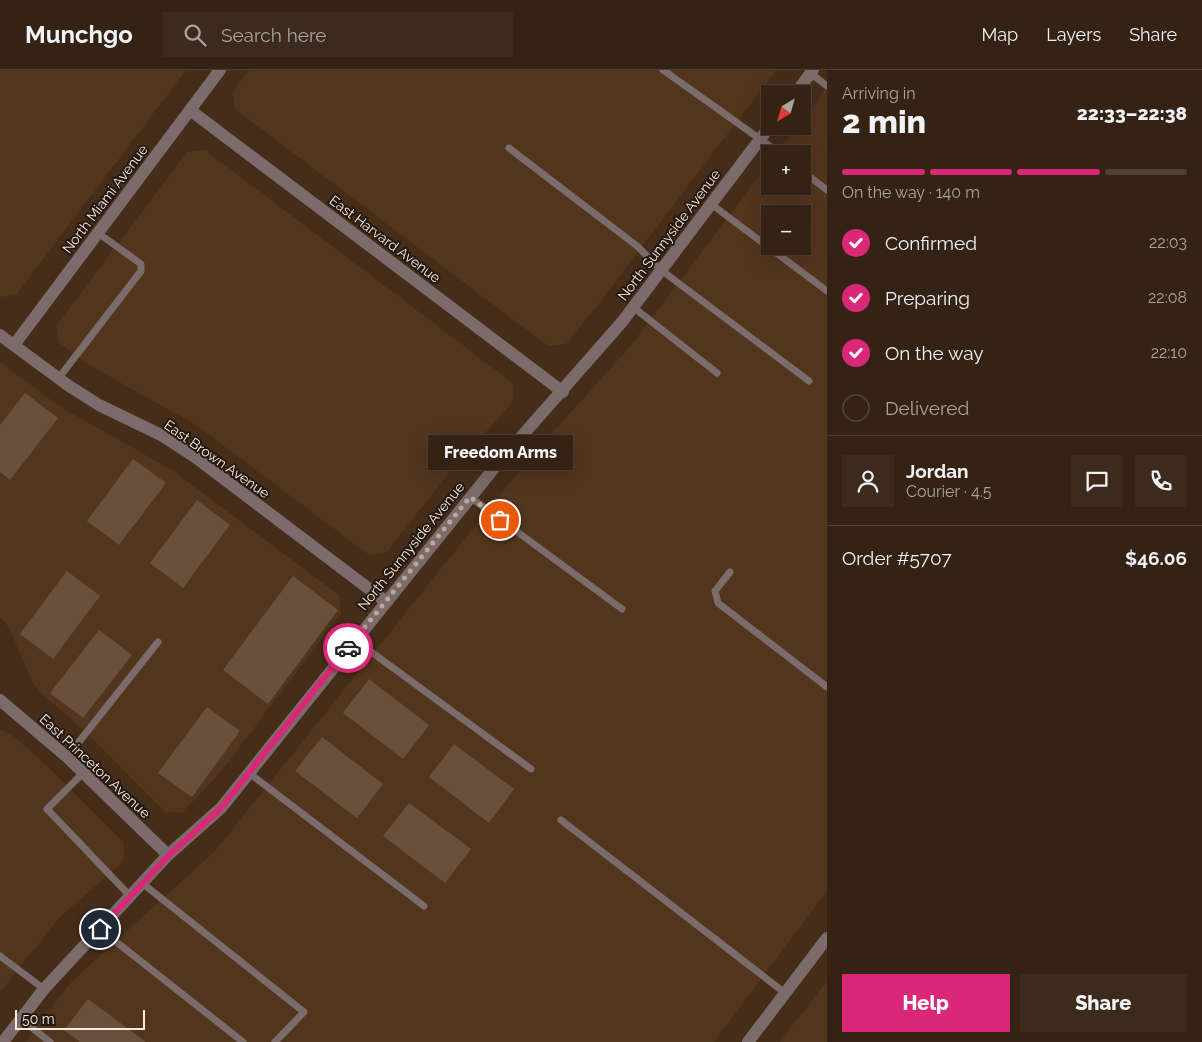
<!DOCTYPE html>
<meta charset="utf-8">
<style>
:root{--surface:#342214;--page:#3c2a1d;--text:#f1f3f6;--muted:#a9a4a0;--line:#4e3f34;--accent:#db2777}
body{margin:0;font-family:Raleway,sans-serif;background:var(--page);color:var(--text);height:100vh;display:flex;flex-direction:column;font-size:19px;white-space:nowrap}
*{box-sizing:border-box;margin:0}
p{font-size:16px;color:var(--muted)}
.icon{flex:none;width:28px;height:28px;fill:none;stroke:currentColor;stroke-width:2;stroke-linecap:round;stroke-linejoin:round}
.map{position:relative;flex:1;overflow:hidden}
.sheet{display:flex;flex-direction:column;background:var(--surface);width:375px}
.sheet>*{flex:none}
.needle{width:32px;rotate:217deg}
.buttons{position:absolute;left:761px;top:15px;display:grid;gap:10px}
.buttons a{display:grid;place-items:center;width:50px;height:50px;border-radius:0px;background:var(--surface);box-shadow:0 5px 20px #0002,0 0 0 1px var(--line);font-size:25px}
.scale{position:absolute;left:15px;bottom:12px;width:130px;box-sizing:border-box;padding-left:5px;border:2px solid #f9eade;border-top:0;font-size:14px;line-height:18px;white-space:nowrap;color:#f9eade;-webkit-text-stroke:4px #231810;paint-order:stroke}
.pin{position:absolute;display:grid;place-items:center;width:42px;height:42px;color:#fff;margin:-21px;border:2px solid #fff;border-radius:50%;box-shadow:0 1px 5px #0007}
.courier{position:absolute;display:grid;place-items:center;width:50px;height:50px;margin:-25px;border:4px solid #db2777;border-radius:50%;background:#fff;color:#222;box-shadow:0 1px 6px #0007}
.bubble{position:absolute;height:35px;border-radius:0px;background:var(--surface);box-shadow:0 5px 20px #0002,0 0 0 1px var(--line);font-size:16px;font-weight:800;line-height:35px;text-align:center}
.summary em{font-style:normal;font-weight:800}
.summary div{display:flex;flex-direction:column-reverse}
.summary{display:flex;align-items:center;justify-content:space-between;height:85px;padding:0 15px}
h1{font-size:32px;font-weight:800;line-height:38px}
.bar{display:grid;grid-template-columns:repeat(4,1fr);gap:8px 5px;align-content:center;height:60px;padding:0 15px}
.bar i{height:6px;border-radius:4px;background:var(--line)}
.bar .current{background:var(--accent)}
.bar p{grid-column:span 4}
.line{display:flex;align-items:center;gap:12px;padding:0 15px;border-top:1px solid var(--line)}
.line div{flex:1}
.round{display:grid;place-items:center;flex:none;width:52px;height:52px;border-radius:0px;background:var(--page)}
ol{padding:0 15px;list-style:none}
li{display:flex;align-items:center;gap:15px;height:55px}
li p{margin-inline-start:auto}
li .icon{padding:5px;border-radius:50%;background:var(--accent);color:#fff;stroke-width:4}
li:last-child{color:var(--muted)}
li i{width:28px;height:28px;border:2px solid var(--line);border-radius:50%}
.button{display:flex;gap:10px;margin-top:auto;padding:10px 15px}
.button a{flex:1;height:58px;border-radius:0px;background:var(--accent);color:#fff;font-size:20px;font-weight:800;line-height:58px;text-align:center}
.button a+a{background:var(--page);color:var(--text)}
header{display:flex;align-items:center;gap:30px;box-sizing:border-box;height:70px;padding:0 25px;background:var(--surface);border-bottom:1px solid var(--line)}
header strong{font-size:24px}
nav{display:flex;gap:28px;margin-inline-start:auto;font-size:18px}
.search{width:350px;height:45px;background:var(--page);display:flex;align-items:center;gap:12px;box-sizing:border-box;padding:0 18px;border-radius:0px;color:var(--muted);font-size:19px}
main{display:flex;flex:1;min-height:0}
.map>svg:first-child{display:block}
.built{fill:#52351d;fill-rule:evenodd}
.building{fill:#69503c}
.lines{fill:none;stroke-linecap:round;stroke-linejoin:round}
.service{stroke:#7b6b6a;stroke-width:7}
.minor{stroke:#7b6b6a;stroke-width:12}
.done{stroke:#baa899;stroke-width:5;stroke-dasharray:0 9}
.route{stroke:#db2777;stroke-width:6}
.labels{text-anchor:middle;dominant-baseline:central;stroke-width:4;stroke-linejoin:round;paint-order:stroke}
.street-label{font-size:14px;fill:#f9eade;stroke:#231810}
</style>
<header>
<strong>Munchgo</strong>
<div class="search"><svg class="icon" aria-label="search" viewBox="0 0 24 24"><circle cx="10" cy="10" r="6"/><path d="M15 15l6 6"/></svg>Search here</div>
<nav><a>Map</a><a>Layers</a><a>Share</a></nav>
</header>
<main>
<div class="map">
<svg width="827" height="972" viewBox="0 0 827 972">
<rect width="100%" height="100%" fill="#452d1a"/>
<g class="built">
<path d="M0 0H186L16 225 0 227Z"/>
<path d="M249 0H776L597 236 566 274 548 276 235 39 233 22Z"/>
<path d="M827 17V821L714 972H26L71 912 215 781 532 385 628 279 770 92V116H802V84H776L797 56H802L803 49ZM770 144H802V176H770Z"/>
<path d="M205 80 513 313V332L448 404 387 482 369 485 196 355 89 295 59 273 56 256 187 82Z"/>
<path d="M0 292 59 336 172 400 339 525 341 543 220 703 182 743 165 742 89 665 40 622 32 611 9 558 0 547Z"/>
<path d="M0 659 12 665 38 687 124 773V791L59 848 0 922Z"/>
<path d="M827 911V972H780Z"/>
</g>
<g class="building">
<path d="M25 323 58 348 10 410 0 402V355Z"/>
<path d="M133 389 166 413 119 475 87 451Z"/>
<path d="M197 430 230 455 183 518 150 493Z"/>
<path d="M67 501 100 526 53 589 20 564Z"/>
<path d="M293 506 338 540 268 634 223 600Z"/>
<path d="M99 560 132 585 83 648 50 623Z"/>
<path d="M369 609 429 655 403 689 343 643Z"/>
<path d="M207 637 240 661 192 727 158 703Z"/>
<path d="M322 667 383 714 357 748 295 701Z"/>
<path d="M454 674 514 719 489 753 429 707Z"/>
<path d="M409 733 471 779 445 813 383 766Z"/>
<path d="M88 929 146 972H80L64 960Z"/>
</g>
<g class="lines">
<g class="service">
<path d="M663 0 781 84"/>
<path d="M810 3 827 16"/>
<path d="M509 78 637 176 661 200 809 311"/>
<path d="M802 101 827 120"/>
<path d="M711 134 827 221"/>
<path d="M633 237 717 303"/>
<path d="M58 309 141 201V194L98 163"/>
<path d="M470 427 622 539"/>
<path d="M730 502 715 521 718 533 827 617"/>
<path d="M355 570 531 699"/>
<path d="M67 687 158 572"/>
<path d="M83 703 47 739 130 826"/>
<path d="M249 703 424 836"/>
<path d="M561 750 785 923"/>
<path d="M142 813 304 942 275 972"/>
<path d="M100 859 243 972"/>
<path d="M0 886 44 919"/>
<path d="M21 949 50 972"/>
</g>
<g class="minor">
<path d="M795 24 813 0"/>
<path d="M190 40 563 322"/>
<path d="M0 265 69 316 99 335 161 365 195 387 385 531"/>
<path d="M14 275 220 0"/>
<path d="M0 630 67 687 168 785"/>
<path d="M3 972 44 919 168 785 221 738 499 392 622 252 770 56"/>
<path d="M748 972 827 868"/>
</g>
</g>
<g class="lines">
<path class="done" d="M348 578 470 427 500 450"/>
<path class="route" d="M100 859 168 786 221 738 348 578"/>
</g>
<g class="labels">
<g class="street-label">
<text transform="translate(105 129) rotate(-53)">North Miami Avenue</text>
<text transform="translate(669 165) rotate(-53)">North Sunnyside Avenue</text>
<text transform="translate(385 169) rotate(37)">East Harvard Avenue</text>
<text transform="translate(217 389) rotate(35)">East Brown Avenue</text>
<text transform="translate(411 476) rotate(-51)">North Sunnyside Avenue</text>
<text transform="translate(95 696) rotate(43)">East Princeton Avenue</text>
</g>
</g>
</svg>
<div class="buttons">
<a><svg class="needle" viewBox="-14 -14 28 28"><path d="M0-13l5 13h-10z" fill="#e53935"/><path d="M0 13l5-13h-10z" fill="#a9a4a0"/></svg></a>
<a>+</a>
<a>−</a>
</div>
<div class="scale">50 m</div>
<div class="pin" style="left:500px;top:450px;background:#ea580c"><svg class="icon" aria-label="bag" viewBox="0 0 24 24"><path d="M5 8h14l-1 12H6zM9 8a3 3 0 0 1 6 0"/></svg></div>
<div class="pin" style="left:100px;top:859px;background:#1f2937"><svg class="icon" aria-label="home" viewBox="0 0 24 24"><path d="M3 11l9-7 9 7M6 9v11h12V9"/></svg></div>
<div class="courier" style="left:348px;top:578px"><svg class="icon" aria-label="car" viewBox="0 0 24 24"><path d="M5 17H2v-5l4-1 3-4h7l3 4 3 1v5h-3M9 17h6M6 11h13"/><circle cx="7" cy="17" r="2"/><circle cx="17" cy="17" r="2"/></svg></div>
<div class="bubble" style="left:428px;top:365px;width:145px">Freedom Arms</div>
</div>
<section class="sheet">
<div class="summary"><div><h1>2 min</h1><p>Arriving in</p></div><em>22:33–22:38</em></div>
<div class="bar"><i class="current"></i><i class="current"></i><i class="current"></i><i></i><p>On the way · 140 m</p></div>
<ol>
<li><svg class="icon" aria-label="check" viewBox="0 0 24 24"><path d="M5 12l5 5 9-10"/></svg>Confirmed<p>22:03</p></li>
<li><svg class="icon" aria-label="check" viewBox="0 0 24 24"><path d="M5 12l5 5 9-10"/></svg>Preparing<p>22:08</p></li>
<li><svg class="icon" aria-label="check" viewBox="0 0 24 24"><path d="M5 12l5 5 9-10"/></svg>On the way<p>22:10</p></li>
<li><i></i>Delivered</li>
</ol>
<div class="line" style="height:90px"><a class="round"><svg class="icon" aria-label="person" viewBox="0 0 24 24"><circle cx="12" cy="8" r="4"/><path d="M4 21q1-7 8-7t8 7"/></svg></a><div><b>Jordan</b><p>Courier · 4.5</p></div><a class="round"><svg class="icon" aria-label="chat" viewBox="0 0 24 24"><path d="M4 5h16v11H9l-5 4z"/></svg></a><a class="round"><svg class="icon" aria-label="phone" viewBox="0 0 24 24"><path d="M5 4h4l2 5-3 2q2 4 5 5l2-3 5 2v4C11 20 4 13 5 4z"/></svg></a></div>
<div class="line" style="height:65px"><div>Order #5707</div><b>$46.06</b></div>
<div class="button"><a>Help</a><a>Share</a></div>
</section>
</main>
